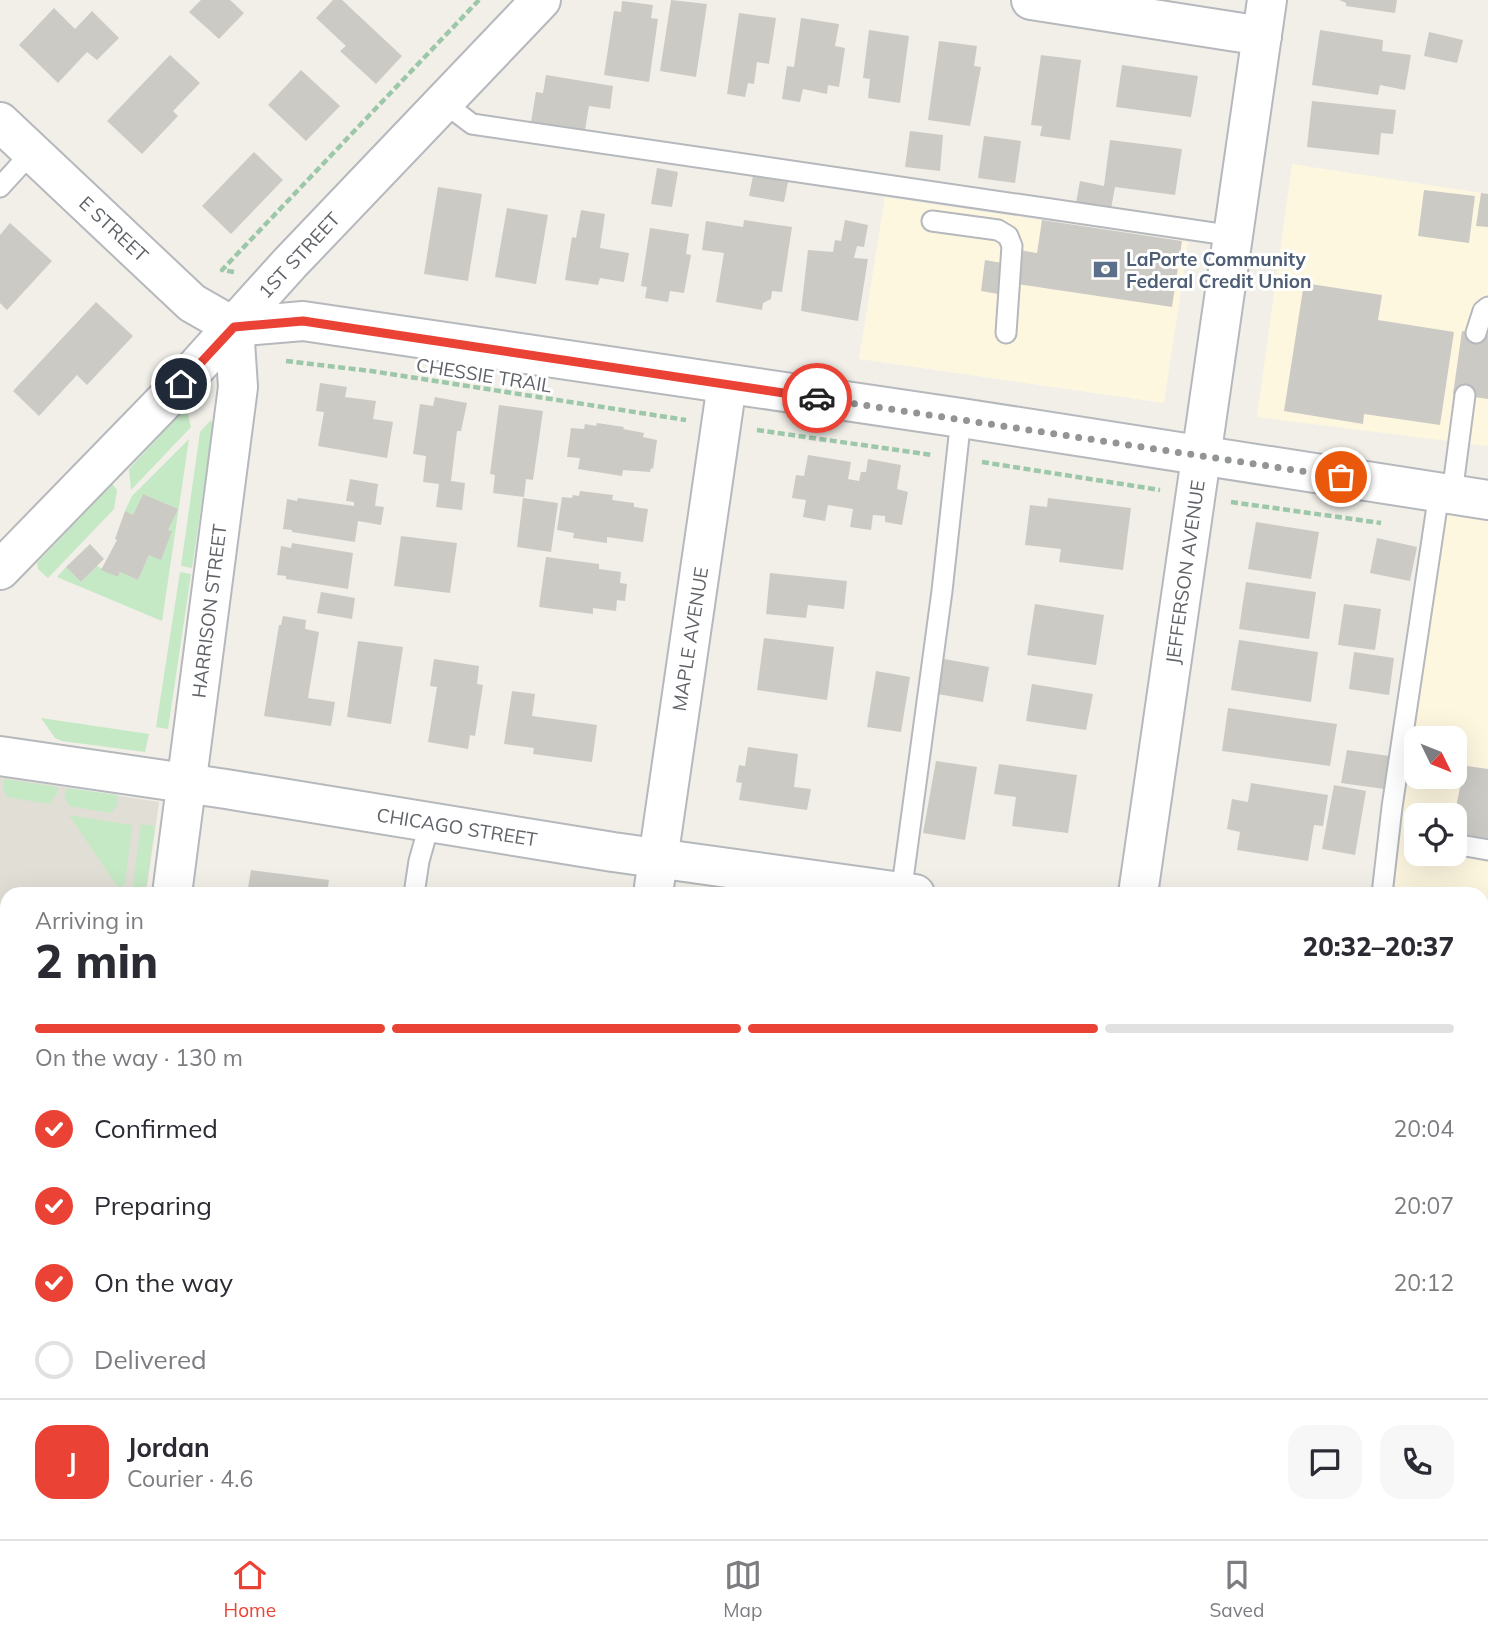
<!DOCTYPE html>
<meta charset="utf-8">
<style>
:root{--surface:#fff;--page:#f7f7f7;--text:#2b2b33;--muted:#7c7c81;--line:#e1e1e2;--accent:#ea4335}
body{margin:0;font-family:Mulish,sans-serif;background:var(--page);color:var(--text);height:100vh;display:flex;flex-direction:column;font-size:26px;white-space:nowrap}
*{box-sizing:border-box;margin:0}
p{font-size:23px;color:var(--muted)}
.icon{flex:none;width:38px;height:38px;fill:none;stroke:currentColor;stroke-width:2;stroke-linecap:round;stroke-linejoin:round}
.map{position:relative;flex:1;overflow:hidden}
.panel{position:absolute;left:0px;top:887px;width:1489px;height:653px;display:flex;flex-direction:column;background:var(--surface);border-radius:21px 21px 0 0;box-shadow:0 7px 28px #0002}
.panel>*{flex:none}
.needle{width:46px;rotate:133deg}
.tools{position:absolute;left:1404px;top:726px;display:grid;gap:14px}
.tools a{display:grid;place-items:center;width:63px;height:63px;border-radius:14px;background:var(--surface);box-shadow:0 7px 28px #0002;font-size:35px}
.pin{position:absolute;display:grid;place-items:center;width:60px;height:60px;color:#fff;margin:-30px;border:4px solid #fff;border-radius:50%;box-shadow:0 2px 7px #0007}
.courier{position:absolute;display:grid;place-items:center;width:70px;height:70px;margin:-35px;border:5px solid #ea4335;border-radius:50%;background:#fff;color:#222;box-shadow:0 2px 9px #0007}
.headline em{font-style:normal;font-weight:800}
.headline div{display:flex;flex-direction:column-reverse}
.headline{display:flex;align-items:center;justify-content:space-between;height:119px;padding:0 35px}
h1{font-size:46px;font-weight:800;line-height:52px}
.bar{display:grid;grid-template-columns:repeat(4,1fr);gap:10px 7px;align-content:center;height:84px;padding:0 35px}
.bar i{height:9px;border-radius:5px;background:var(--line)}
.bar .current{background:var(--accent)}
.bar p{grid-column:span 4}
.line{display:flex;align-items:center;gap:18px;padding:0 35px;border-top:2px solid var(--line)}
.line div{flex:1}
.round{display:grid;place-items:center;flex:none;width:74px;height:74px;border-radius:21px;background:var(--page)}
ol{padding:0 35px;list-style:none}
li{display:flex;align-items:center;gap:21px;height:77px}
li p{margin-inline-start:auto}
li .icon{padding:7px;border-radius:50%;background:var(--accent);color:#fff;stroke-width:4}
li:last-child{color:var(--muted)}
li i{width:38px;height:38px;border:4px solid var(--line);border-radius:50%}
.tabs{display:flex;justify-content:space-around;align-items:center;height:98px;border-top:2px solid var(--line);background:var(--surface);font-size:19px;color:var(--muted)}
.tabs a{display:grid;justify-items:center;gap:4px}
.tabs .current{color:var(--accent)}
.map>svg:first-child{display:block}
.commercial{fill:#fef7e0;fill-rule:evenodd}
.education{fill:#e1ded6}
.green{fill:#c5e8c5}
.building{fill:#cccac5}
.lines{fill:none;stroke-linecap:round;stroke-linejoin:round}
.service-casing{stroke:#b5b8bc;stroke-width:23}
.minor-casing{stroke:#b5b8bc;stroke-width:42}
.tertiary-casing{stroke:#b5b8bc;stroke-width:42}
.path{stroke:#9cc7a9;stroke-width:4.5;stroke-dasharray:7 3.5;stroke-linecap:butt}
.service{stroke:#fff;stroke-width:19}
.minor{stroke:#fff;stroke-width:38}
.tertiary{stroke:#fff;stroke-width:38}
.done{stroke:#929495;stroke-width:7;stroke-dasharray:0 12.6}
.route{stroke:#ea4335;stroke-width:9}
.labels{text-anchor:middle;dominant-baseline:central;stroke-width:6;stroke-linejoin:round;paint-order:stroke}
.street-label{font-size:19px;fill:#5f6368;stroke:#fff}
.service-label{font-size:19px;font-weight:bold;fill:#4e5e75;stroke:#fff;text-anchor:start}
</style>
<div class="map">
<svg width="1488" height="1539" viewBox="0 0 1488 1539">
<rect width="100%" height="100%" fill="#f1efe8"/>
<g class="commercial">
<path d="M1292 164 1488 194V446L1257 417Z"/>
<path d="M885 197 1188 242 1164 403 859 359Z"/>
<path d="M1447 514 1488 521V932L1482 931V894H1391L1420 684ZM1416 738H1454V777H1416ZM1416 816H1454V854H1416Z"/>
<path d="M1482 1028 1488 1029V1413L1482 1412Z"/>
<path d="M1482 1485H1488V1539H1071L1072 1533H1482Z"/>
</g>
<path class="education" d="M0 777 159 802 146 894H7V1533H55L54 1539H0Z"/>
<g class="green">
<path d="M187 411 191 427 131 490 129 469 181 413Z"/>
<path d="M211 420 213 427 192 568 181 566 200 432Z"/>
<path d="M189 439 162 621 57 577 66 567 81 582 97 566 118 577 120 572 138 580 149 555 171 531 168 530 177 509 143 494 133 515 125 511 132 496Z"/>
<path d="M112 484 117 490 114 509 48 578 38 569 37 563Z"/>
<path d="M180 572 191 574 168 729 156 727Z"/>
<path d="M41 718 149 734 145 752 62 741 55 738Z"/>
<path d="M4 779 58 787 57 794 49 804 7 797 3 788Z"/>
<path d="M67 788 118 795V804L111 813 69 806 64 795Z"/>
<path d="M69 815 132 825 125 884 119 889Z"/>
<path d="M141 824 155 826 145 894H132Z"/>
<path d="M7 1116V1205H0V1133L3 1119Z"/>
<path d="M7 1264V1533H28L27 1539H0V1265Z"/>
</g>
<g class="building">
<path d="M201 0H230L244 13 219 39 189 12Z"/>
<path d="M333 0H342L402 56 376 84 340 51 346 46 316 18Z"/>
<path d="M671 0 707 4 696 77 660 71Z"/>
<path d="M1339 0H1397L1395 13 1346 6V3Z"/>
<path d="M622 1 653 5 651 18 658 19 649 82 604 75 614 11 621 12Z"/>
<path d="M54 8 75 29 92 11 119 38 97 60 87 52 58 83 19 45Z"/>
<path d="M739 13 776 18 769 64 757 62 754 84 748 83 745 97 727 94Z"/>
<path d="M801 18 839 24 835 46 845 48 839 87 828 85 827 94 803 89 800 102 782 99 787 66 794 67Z"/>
<path d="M869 30 909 36 900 103 868 98 870 79 863 78Z"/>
<path d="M1320 30 1383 40 1382 51 1411 55 1405 90 1380 85 1378 95 1312 85Z"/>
<path d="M1429 32 1463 40 1457 63 1424 56Z"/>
<path d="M939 41 977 46 974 66 981 67 970 126 928 120Z"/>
<path d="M170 55 200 83 173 111 178 116 142 154 107 121Z"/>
<path d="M1041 55 1081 60 1070 140 1040 136 1042 126 1031 125Z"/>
<path d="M1122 65 1198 76 1191 117 1116 107Z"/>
<path d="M301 70 340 106 306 141 268 105Z"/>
<path d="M546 75 613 86 610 109 589 106 585 130 531 122 536 92 543 93Z"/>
<path d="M1312 101 1396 110 1393 134 1381 133 1379 155 1307 147Z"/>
<path d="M910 131 943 135 940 171 905 167Z"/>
<path d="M984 136 1021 141 1015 183 978 178Z"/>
<path d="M1110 140 1182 149 1175 195 1115 187 1111 209 1076 203 1080 181 1104 186Z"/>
<path d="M254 152 283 180 231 234 202 206Z"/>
<path d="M657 168 678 172 672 207 651 204Z"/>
<path d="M753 176 788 182 784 202 749 196Z"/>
<path d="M438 187 482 194 468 281 424 274Z"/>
<path d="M1424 190 1475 196 1469 243 1418 236Z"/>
<path d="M1481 193 1488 194V227L1476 226Z"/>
<path d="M507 208 548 215 536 284 495 277Z"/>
<path d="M581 210 605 214 600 248 629 253 624 282 600 278 598 285 565 280 572 237 576 238Z"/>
<path d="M744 220 792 227 782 292 772 291 771 299 763 303 762 310 716 302 724 253 702 250 706 221 743 227Z"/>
<path d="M845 220 868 225 864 247 857 246 854 258 868 259 858 321 801 311 808 250 833 252 835 240 841 241Z"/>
<path d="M1042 220 1182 241 1172 307 1017 284 1016 290 999 288 998 294 981 291 985 260 1002 263 1019 250 1037 253Z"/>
<path d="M10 223 52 261 7 310 0 303V235Z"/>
<path d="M650 228 689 234 686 254 691 255 684 293 670 291 668 302 645 298 647 287 641 286Z"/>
<path d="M1304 283 1382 295 1378 320 1454 332 1440 425 1364 414 1363 424 1284 411Z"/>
<path d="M96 302 133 336 87 385 77 375 39 416 13 391Z"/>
<path d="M1462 331 1488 335V399L1453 394Z"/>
<path d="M320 383 347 387 345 397 376 401 373 419 393 422 387 458 318 446 324 412 316 411Z"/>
<path d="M435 397 467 403 461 431H457L451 481 465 483 462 510 436 507 439 484 423 482 426 456 413 454 420 404 433 406Z"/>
<path d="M499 405 543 411 533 480 526 479 524 497 493 493 495 475 490 474Z"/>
<path d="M597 423 624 427 623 429 644 433 643 437 657 440 653 469 651 468 650 472 623 470 622 476 578 469 580 458 567 457 571 428 584 429 585 424 596 426Z"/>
<path d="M808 455 851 462 848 479 859 481 861 472H866L868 459 901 465 897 489 908 492 902 525 885 522V516L873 515 871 530 850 527 853 509 828 505 825 521 803 517 806 500 792 498 796 475 804 476Z"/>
<path d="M350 479 378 484 375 506 384 507 381 525 358 521 355 542 292 532V530L283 529 287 499 297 501 298 498 354 506V502L346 501Z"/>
<path d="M580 491 613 495 612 500 634 503V507L648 509 643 542 607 537V543L573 538 574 533 557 530 562 497 572 498 573 495 579 496Z"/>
<path d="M143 494 178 509 168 530 172 531 161 560 149 555 138 580 120 572 118 577 101 570 117 540 115 539 125 511 133 515Z"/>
<path d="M523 498 558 503 551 552 517 547Z"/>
<path d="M1048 498 1131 508 1123 570 1059 562 1061 549 1025 545 1030 505 1047 507Z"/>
<path d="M1256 522 1319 532 1311 579 1248 569Z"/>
<path d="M401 536 457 543 450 593 394 586Z"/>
<path d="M1377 538 1417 547 1410 581 1370 573Z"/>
<path d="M292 543 353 553 348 589 286 579V576L277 575 281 546 291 548Z"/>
<path d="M90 544 104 559 81 582 66 567Z"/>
<path d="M546 557 599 564V569L621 572 620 583 627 584 625 601 617 600 616 611 593 608V614L539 607Z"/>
<path d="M770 573 847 581 844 609 808 605 806 618 766 614Z"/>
<path d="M1246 582 1316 592 1309 639 1239 629Z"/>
<path d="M321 592 355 598 352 619 317 613Z"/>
<path d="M1035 604 1104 615 1096 665 1027 655Z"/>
<path d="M1344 604 1381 609 1375 650 1338 645Z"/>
<path d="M283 616 306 620 305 629 319 632 308 698 335 702 331 726 264 716 279 625H281Z"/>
<path d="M764 638 834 647 827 700 757 690Z"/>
<path d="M1239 640 1318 652 1311 702 1231 690Z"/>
<path d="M358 641 403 647 391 724 347 717Z"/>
<path d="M1354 652 1394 658 1389 695 1349 689Z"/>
<path d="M434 659 479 666 477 684 483 685 475 736 470 735 468 749 428 742 437 687 430 686Z"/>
<path d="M944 659 989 667 983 702 938 694Z"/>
<path d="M876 671 910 677 901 732 867 727Z"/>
<path d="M1032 684 1093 694 1086 730 1026 721Z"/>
<path d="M512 691 535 694 532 716 597 725 592 762 533 754 534 748 504 744Z"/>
<path d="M1228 708 1337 724 1330 766 1222 751Z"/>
<path d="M748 747 798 754 794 787 811 789 807 810 739 800 742 783 736 782 739 765 745 766Z"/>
<path d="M1347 750 1389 756 1384 789 1341 783Z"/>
<path d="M936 761 977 767 965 840 923 833Z"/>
<path d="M999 764 1077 775 1068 833 1012 826 1016 797 994 794Z"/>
<path d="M1467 766 1488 769V840L1454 834V818L1461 782H1464Z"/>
<path d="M1251 783 1328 795 1323 826 1314 825 1308 861 1237 850 1240 832 1227 829 1232 799 1248 802Z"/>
<path d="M1334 785 1366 791 1355 855 1322 849Z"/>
<path d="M251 870 329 880 327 894H247Z"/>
<path d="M0 936 7 937 2 980H0Z"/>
<path d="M1482 1109 1488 1110V1237L1482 1236Z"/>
<path d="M1482 1326H1488L1487 1408H1482Z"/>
<path d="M640 1533H693L692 1539H639Z"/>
<path d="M911 1533H983L982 1539H917L911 1538Z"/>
</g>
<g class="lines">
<defs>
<g id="service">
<path d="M443 102 472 124 1234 236"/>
<path d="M0 187 32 152"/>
<path d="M932 221 998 230 1008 236 1012 246 1006 333"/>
<path d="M1476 333 1483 311 1488 307"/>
<path d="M1452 494 1465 395"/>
<path d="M1454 844 1488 850"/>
<path d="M414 894 419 861 430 822"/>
<path d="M901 894 942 591 961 418"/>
<path d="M1382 894 1392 807 1439 493"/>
<path d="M1482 1282 1488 1283"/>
<path d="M318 1539V1533"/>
<path d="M805 1539 806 1533"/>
<path d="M1285 1539 1286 1533"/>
</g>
<g id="minor">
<path d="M1031 0 1262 36"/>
<path d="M0 122 192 303 234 327 238 387 172 894"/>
<path d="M0 756 226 789 613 852 915 894"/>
<path d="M653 894 727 384"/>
<path d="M1482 978 1488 979"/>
<path d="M1482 1457 1488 1458"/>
<path d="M84 1539 85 1533"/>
<path d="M561 1539 562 1533"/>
</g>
<g id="tertiary">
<path d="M234 327 303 321 961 418 1488 500"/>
<path d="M0 570 181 384 290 263 541 0"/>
<path d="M1138 894 1267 0"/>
<path d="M1043 1539 1044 1533"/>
</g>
</defs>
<use href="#service" class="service-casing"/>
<use href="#minor" class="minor-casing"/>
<use href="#tertiary" class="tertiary-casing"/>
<g class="path">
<path d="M234 272 222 270 479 0"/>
<path d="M286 361 371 371 686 420"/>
<path d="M757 430 932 455"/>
<path d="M982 462 1160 490"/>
<path d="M1231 502 1381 523"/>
<path d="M0 991 7 992"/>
<path d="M4 1050 7 1038"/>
<path d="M0 1241 7 1242"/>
<path d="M982 1539H983"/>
</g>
<use href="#service" class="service"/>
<use href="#minor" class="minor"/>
<use href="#tertiary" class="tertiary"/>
</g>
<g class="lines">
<path class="done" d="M817 398 1341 477"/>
<path class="route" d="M181 384 234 327 303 321 817 398"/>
</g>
<defs>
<symbol id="bank-bare" viewBox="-9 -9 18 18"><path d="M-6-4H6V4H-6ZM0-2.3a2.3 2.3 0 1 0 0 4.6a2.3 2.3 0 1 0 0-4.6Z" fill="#5c6f8a" stroke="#fff" stroke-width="2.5" paint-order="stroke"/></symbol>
</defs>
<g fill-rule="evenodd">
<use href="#bank-bare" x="1088" y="252" width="35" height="35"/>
</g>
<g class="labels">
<g class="street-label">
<text transform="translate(114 229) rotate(43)">E STREET</text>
<text transform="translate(299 255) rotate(-47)">1ST STREET</text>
<text transform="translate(484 375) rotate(9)">CHESSIE TRAIL</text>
<text transform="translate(1185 572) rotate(-82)">JEFFERSON AVENUE</text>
<text transform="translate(209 611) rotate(-83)">HARRISON STREET</text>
<text transform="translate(690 639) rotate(-81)">MAPLE AVENUE</text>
<text transform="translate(457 827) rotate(9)">CHICAGO STREET</text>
</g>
<g class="service-label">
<text x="1126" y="259">LaPorte Community<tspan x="1126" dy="22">Federal Credit Union</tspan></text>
</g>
</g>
</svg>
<div class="tools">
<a><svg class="needle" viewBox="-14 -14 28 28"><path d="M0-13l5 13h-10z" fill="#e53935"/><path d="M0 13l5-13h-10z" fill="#7c7c81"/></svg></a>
<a><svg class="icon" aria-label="locate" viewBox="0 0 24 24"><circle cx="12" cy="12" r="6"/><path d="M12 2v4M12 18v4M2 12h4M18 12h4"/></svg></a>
</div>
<div class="pin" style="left:1341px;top:477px;background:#ea580c"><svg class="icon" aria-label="bag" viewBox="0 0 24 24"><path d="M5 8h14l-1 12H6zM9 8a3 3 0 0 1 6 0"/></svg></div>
<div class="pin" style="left:181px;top:384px;background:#1f2937"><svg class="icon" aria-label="home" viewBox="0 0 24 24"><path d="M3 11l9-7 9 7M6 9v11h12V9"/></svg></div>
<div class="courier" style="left:817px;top:398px"><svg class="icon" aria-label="car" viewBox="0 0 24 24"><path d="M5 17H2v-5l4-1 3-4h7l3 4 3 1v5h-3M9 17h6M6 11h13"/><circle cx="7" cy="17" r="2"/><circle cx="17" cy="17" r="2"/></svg></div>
<section class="panel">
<div class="headline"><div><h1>2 min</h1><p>Arriving in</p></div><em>20:32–20:37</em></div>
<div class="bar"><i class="current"></i><i class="current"></i><i class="current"></i><i></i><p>On the way · 130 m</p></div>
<ol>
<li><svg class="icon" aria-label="check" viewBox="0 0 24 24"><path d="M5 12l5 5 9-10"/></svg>Confirmed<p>20:04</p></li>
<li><svg class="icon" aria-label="check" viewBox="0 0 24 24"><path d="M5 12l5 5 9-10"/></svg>Preparing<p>20:07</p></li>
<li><svg class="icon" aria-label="check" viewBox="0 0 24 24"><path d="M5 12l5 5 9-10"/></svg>On the way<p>20:12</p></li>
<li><i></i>Delivered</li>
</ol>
<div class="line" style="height:126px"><b class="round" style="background:var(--accent);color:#fff">J</b><div><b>Jordan</b><p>Courier · 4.6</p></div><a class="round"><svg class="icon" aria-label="chat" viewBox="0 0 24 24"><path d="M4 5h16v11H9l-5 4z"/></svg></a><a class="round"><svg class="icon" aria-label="phone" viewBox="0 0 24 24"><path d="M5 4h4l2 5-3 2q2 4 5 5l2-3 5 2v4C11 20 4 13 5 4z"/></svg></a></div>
</section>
</div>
<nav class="tabs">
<a class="current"><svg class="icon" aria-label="home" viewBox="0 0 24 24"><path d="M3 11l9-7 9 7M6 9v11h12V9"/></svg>Home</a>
<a><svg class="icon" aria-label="map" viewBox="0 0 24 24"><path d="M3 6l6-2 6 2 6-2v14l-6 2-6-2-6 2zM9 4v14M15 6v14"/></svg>Map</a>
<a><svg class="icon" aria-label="saved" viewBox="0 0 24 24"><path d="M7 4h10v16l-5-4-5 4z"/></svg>Saved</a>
</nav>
